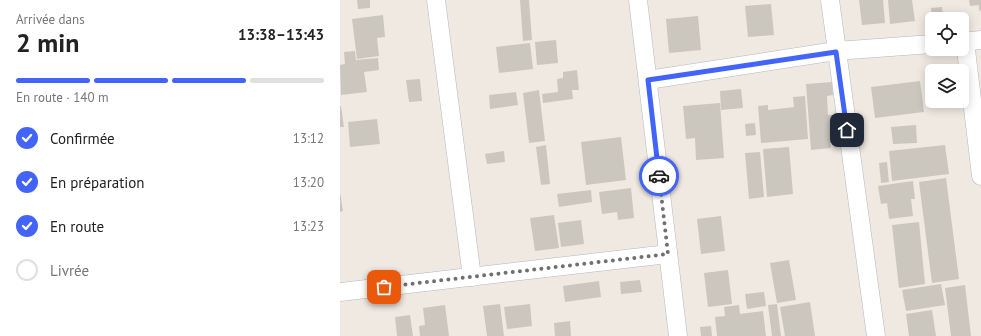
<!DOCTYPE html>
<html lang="fr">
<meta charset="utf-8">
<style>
:root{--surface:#fff;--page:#f2f2f2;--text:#222;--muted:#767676;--line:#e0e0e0;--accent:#4264fb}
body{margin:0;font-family:"PT Sans",sans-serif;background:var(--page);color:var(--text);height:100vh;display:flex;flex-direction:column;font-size:15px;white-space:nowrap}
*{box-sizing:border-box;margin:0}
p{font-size:13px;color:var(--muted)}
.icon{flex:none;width:22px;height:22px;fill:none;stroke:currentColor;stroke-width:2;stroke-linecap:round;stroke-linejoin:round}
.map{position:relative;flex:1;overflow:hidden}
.panel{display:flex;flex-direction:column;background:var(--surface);width:340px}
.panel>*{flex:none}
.controls{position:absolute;left:585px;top:12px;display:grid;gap:8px}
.controls a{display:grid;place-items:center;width:44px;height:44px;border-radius:6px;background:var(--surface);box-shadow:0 2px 10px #0003;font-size:20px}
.pin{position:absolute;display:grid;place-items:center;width:34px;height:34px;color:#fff;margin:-17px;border-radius:8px;box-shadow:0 2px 6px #0006}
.courier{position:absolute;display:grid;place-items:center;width:40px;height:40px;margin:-20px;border:3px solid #4264fb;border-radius:50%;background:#fff;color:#222;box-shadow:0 1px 5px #0007}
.summary em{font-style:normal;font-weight:700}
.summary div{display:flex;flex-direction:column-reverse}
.summary{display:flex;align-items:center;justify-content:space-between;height:68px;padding:0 16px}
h1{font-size:26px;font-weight:700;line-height:30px}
.bar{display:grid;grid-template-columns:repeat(4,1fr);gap:6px 4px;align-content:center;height:48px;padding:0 16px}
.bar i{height:5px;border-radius:3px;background:var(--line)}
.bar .selected{background:var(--accent)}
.bar p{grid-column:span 4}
ol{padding:0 16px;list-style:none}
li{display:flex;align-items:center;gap:12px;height:44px}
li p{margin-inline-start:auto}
li .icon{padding:4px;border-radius:50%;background:var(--accent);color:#fff;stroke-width:4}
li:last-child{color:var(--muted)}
li i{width:22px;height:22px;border:2px solid var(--line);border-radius:50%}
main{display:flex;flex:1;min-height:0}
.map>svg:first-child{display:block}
.building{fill:#cbc7bf}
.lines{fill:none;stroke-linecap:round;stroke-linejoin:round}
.street-casing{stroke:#b4b7c1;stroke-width:19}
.street{stroke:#fff;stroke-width:18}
.done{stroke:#726f6d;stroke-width:4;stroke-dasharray:0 7.2}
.route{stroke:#4264fb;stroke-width:5}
</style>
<main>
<section class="panel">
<div class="summary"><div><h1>2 min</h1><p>Arrivée dans</p></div><em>13:38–13:43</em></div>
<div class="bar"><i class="selected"></i><i class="selected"></i><i class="selected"></i><i></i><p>En route · 140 m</p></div>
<ol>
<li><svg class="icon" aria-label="check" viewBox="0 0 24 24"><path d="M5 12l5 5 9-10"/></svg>Confirmée<p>13:12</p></li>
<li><svg class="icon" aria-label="check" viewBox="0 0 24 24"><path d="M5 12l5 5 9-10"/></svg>En préparation<p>13:20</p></li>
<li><svg class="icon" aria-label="check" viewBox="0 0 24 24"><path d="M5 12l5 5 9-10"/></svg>En route<p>13:23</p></li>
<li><i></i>Livrée</li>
</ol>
</section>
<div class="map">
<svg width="641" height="336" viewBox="0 0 641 336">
<rect width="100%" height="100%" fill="#efe9e1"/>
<g class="building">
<path d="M17 0H30V8L18 9Z"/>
<path d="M180 0H189L192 40 183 41Z"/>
<path d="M519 0H543L545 23 522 25Z"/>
<path d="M548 0H572L575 21 550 24Z"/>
<path d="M629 0H641V10L639 11V5L630 6Z"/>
<path d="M431 4 434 35 408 37 405 6Z"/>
<path d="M602 7 603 19H592L591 8Z"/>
<path d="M43 15 45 37 37 38 39 56 17 59 12 19Z"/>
<path d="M358 16 361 50 329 53 326 19Z"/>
<path d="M216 40 218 63 197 65 195 42Z"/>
<path d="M190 43 193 69 159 73 156 47Z"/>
<path d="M15 51 16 60 38 58 39 70 24 72 27 92 1 95 0 65 5 64 4 52Z"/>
<path d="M237 70 239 90H232L233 99 203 103 202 94 218 92 217 79 223 78V72Z"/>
<path d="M80 79 82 101 69 102 66 80Z"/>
<path d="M580 81 584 112 535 118 531 87Z"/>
<path d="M492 82 493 95 487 96 488 115H493L495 132 490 133 491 148 471 150 466 84Z"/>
<path d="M401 89 403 108 381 110 380 91Z"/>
<path d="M199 90 205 141 189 143 183 93Z"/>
<path d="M176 92 178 105 150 109 149 95Z"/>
<path d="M465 96 468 139 421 143 418 106 428 105V110L454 107 453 97Z"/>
<path d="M380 103 384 158 356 160 355 138 346 139 343 106Z"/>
<path d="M0 106H1L4 127H0Z"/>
<path d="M37 119 40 144 10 147 8 122Z"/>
<path d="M415 123 416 135 406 136 405 124Z"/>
<path d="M576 125 577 143 553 144 551 127Z"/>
<path d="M281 137 286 180 246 185 241 142Z"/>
<path d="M206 145 210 184 201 185 196 147Z"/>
<path d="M605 145 609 174 552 181 549 151Z"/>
<path d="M449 147 453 194 427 197 423 149Z"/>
<path d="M164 151 165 162 147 164 145 154Z"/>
<path d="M420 152 424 197 409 199 405 153Z"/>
<path d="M547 162 549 182 541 183 539 163Z"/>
<path d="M606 178 619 279 592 283 579 182Z"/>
<path d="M573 181 575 199H571L573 216 549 219 547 203 541 204 538 186Z"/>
<path d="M291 188 294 218 278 220 277 212 262 214 259 192Z"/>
<path d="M251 190 252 202 219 207 217 194Z"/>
<path d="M0 192 3 211 0 212Z"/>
<path d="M214 215 219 248 195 251 190 218Z"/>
<path d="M381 216 385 251 361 254 357 219Z"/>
<path d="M241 220 244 244 221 247 218 223Z"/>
<path d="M579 222 585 284 559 288 552 225Z"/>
<path d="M449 260 456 300 437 303 430 263Z"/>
<path d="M388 270 392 304 368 307 364 273Z"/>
<path d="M300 280 302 292 281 294 280 282Z"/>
<path d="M259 281 261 297 225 302 223 286Z"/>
<path d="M601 284 605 305 566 311 562 290Z"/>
<path d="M625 285 631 336H611L605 288Z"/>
<path d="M424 292 426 306 407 309 405 294Z"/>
<path d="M470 302 475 336H445L440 307Z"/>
<path d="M160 304 164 336H147L143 306Z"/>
<path d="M190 304 192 326 167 329 164 307Z"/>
<path d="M437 304 441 336H432L428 305Z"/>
<path d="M105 305 109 336H80L79 326 85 325 83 308Z"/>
<path d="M399 305 400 314 423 311 426 336H377L375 317 385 316 384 307Z"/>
<path d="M592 310 596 336H569L566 314Z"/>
<path d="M70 315 73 336H57L55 317Z"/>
<path d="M230 321 231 336H215L214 323Z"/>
<path d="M371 326 372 336H361L360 327Z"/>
</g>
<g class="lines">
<defs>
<g id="street">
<path d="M96 0 132 277"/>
<path d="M298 0 338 336"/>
<path d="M490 0 536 336"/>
<path d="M625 41 641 176"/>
<path d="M622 42 641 40"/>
<path d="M308 80 496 51 592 44"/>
<path d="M0 292 328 254"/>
</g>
</defs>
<use href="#street" class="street-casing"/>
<use href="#street" class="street"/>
</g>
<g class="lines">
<path class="done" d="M44 287 328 254 319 176"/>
<path class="route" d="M319 176 308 80 496 52 507 130"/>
</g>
</svg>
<div class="controls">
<a><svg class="icon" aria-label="locate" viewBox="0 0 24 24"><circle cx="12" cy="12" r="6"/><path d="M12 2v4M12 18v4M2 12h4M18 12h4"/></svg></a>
<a><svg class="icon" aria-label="layers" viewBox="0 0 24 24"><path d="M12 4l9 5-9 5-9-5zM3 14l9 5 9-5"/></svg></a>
</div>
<div class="pin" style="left:44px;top:287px;background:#ea580c"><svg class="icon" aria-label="bag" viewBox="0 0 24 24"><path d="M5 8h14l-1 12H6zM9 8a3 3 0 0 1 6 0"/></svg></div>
<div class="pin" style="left:507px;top:130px;background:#1f2937"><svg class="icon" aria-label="home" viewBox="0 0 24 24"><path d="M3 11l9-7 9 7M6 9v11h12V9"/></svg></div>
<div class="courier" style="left:319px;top:176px"><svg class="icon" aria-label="car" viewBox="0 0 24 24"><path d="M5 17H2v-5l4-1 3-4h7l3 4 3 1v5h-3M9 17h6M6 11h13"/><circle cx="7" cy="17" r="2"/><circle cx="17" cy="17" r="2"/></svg></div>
</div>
</main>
